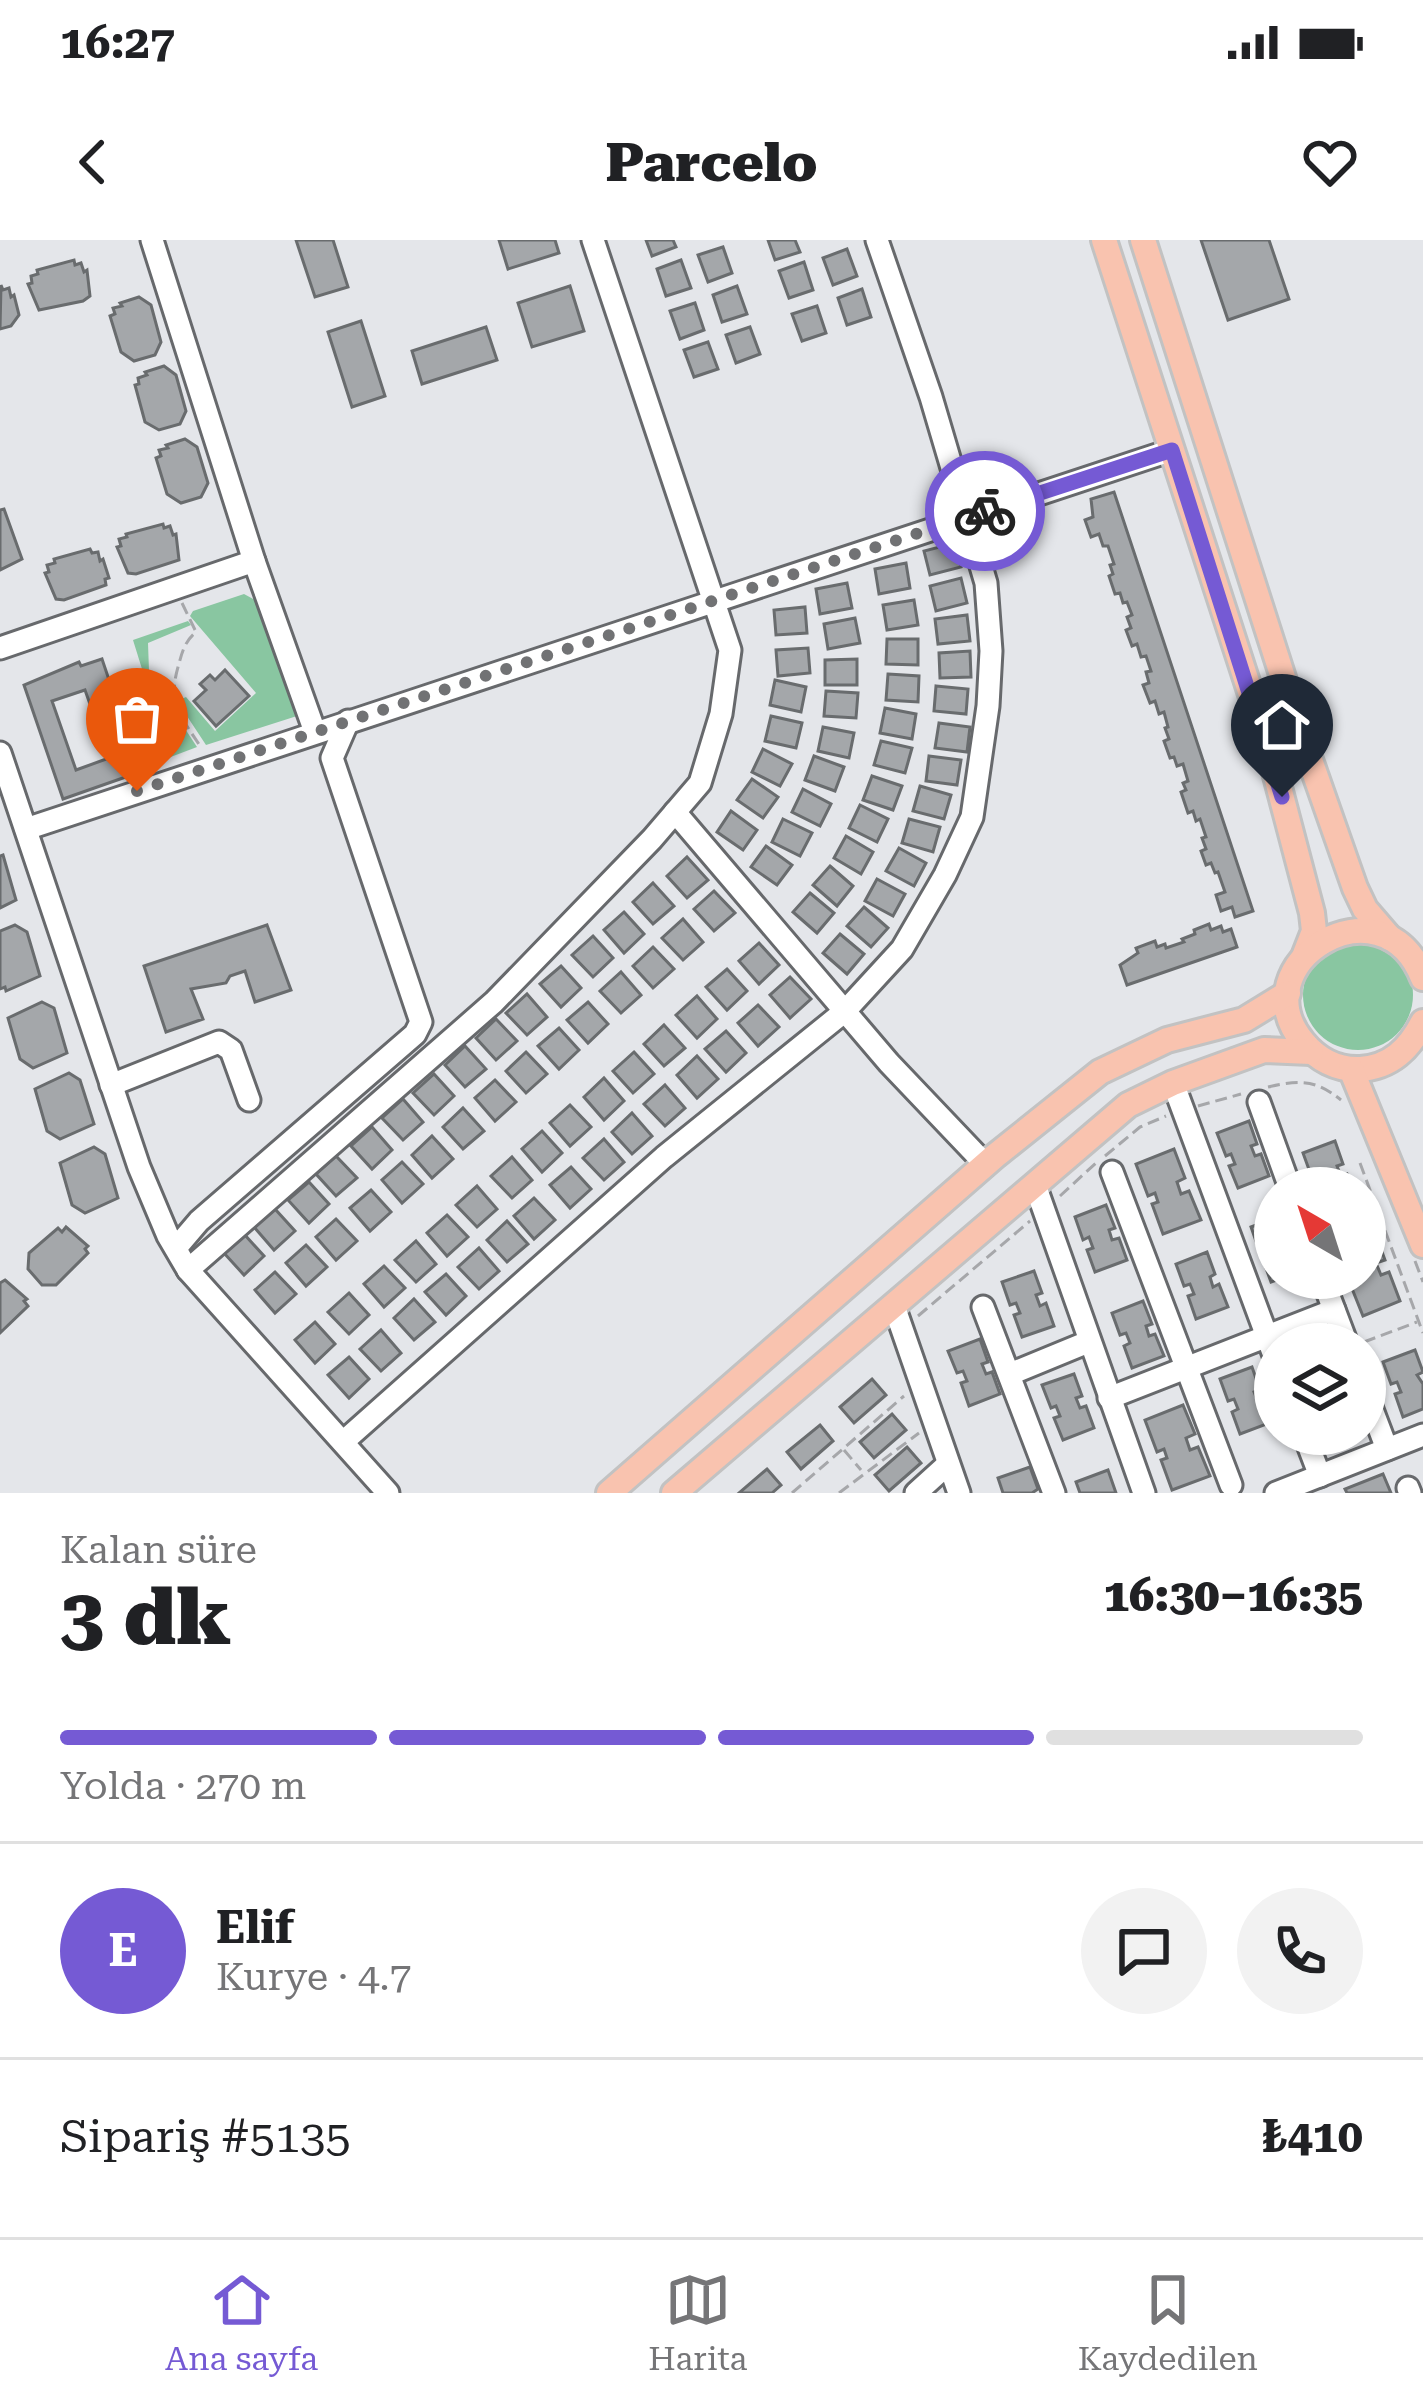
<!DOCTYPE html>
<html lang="tr">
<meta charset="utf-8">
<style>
:root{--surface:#fff;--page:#f2f2f2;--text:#202124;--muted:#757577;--line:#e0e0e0;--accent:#755ad4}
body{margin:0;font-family:"Roboto Serif",serif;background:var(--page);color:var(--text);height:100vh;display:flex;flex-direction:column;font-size:45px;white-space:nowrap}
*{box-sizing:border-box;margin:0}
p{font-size:39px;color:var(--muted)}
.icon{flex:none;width:66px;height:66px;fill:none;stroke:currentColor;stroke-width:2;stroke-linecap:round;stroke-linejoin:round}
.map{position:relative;height:1253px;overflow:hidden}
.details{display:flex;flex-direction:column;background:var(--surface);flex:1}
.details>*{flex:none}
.needle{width:78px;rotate:321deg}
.controls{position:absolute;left:1254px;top:927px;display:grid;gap:24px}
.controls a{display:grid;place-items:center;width:132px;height:132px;border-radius:50%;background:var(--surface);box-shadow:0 3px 9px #0004;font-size:60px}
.pin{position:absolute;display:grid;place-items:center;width:102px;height:102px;color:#fff;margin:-123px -51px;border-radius:50% 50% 50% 0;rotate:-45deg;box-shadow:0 0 12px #0007}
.pin .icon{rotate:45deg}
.courier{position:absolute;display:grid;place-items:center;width:120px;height:120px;margin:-60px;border:9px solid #755ad4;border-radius:50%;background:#fff;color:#222;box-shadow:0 3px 15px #0007}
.summary em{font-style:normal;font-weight:800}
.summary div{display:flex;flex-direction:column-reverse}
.summary{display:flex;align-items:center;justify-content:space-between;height:204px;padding:0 60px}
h1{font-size:78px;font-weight:800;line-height:90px}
.bar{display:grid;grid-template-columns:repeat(4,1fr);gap:18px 12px;align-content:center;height:144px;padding:0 60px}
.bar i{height:15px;border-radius:9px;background:var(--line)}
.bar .selected{background:var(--accent)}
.bar p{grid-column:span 4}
.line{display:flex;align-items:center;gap:30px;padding:0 60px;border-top:3px solid var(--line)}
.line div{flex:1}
.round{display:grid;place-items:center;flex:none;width:126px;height:126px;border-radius:63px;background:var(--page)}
.status{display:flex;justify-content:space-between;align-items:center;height:84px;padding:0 60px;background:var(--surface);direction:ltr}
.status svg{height:33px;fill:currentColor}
header{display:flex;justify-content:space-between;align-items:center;height:156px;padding:0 60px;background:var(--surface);font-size:54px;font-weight:800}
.tab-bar{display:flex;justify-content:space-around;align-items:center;height:168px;border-top:3px solid var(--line);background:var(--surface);font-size:33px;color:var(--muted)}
.tab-bar a{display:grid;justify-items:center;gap:6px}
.tab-bar .selected{color:var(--accent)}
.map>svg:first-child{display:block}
.green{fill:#89c6a1}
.building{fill:#a4a7aa;stroke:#696c6e;stroke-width:3;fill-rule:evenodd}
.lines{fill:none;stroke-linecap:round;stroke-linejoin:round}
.minor-casing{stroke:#67696c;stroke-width:27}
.major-casing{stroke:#c2c2c2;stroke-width:30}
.path{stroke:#a6a7aa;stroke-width:3;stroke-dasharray:12 6;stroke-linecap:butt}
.minor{stroke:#fff;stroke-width:21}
.major{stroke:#f9c3af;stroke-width:24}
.done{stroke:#717274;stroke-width:12;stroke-dasharray:0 21.6}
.route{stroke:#755ad4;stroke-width:15}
</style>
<div class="status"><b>16:27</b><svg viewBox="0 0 49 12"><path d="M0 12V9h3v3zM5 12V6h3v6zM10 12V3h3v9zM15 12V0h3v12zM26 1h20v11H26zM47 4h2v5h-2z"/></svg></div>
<header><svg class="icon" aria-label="back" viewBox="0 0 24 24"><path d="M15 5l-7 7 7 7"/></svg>Parcelo<svg class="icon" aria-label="heart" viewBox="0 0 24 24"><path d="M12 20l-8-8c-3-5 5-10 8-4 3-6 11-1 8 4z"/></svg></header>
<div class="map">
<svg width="1423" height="1253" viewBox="0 0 1423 1253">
<rect width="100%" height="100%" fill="#e4e6ea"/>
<g class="green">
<path d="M244 354 259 362 297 476 206 505 177 461 186 457 215 491 256 453 190 376 193 371Z"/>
<path d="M188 381 191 385 148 403 149 431 142 429 133 400Z"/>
<path d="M170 466 197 507 168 518 154 476Z"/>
<circle cx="1358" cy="755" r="55"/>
</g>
<g class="building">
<path d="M296 0H333L348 47 315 57Z"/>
<path d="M499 0H555L559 13 508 29Z"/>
<path d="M646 0H673L676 7 652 16Z"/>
<path d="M768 0H795L800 12 775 20Z"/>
<path d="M1201 0H1269L1289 59 1228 80Z"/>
<path d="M723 7 732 33 708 42 698 15Z"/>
<path d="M847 9 857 36 833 45 823 18Z"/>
<path d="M74 20 75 25 81 23 84 32 87 30 90 56 83 61 39 70 28 44 32 43 31 36 38 34 37 30Z"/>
<path d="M681 20 691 48 666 56 657 29Z"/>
<path d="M804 22 813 50 789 58 779 31Z"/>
<path d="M1 45 3 50 9 48 11 57 14 55 19 75 11 86 0 89Z"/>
<path d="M570 46 584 91 532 107 518 63Z"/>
<path d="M737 46 747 74 722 82 713 55Z"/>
<path d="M862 49 871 77 847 85 838 58Z"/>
<path d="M139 57 151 65 161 102 155 115 134 121 121 112 110 76 115 74 113 68 122 66 120 63Z"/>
<path d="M695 63 704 90 680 99 670 71Z"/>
<path d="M817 66 826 93 802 101 792 74Z"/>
<path d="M361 81 385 156 352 167 328 92Z"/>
<path d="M486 87 497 120 422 144 412 111Z"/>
<path d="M750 87 760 114 736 123 726 95Z"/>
<path d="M708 102 718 129 694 137 684 110Z"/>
<path d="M164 126 176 135 186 171 180 184 159 190 145 182 135 145 139 144 138 138 147 135 145 132Z"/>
<path d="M185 199 197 207 208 243 201 257 181 263 167 254 156 218 161 216 159 210 168 208 166 205Z"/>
<path d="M1114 252 1253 671 1235 677 1232 667 1221 671 1216 655 1225 652 1218 632 1215 633 1211 623 1206 625 1201 611 1206 609 1202 598 1206 597 1200 579 1196 581 1193 571 1188 573 1181 552 1186 550 1183 543 1188 541 1183 524 1177 526 1174 517 1170 518 1164 501 1169 499 1165 488 1168 487 1164 472 1159 474 1155 461 1150 463 1143 445 1149 443 1146 432 1151 431 1146 416 1141 417 1137 404 1132 406 1126 390 1131 388 1127 377 1132 375 1127 362 1123 363 1120 353 1115 354 1109 336 1113 334 1110 325 1114 324 1108 306H1103L1099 294 1091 297 1085 280 1093 277 1091 259Z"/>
<path d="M4 269 22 319 0 330V270Z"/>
<path d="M163 284 164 288 170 286 173 295 176 294 179 320 136 334 128 333 117 307 121 306 119 299 127 297 126 294Z"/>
<path d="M955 303 961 327 930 335 924 311Z"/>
<path d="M90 309 92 313 98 312 100 321 103 319 109 338 105 339 106 345 64 360 56 359 45 333 49 332 47 325 55 323 54 319Z"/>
<path d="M906 323 910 348 879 354 875 329Z"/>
<path d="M961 338 967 363 936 371 930 346Z"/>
<path d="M847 343 852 368 820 374 816 349Z"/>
<path d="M914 360 918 385 887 390 883 365Z"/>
<path d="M805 367 807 393 776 395 774 370Z"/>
<path d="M967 375 970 401 938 404 935 379Z"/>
<path d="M855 378 860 403 828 409 824 384Z"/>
<path d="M887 399H918V425L886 424Z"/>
<path d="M808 408 810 433 778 436 776 410Z"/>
<path d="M970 411 971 437 940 438 939 413Z"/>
<path d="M102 419 140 532 63 559 24 445 79 422 81 426ZM85 450 109 518 76 530 52 461Z"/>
<path d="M857 419V445H825V420Z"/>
<path d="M225 430 249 456 216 486 194 461 206 450 200 444 210 435 215 440Z"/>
<path d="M888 434 919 436 918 462 886 460Z"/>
<path d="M775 440 806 447 801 472 770 465Z"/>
<path d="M936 446 968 449 966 474 934 471Z"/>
<path d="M826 451 858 453 856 478 824 476Z"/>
<path d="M885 468 916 474 912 499 880 493Z"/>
<path d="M771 476 802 483 796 508 765 501Z"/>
<path d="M939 483 970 487 967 512 935 508Z"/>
<path d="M823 487 854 493 849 518 818 511Z"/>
<path d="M881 501 912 508 905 533 874 525Z"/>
<path d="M763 509 792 524 780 546 752 532Z"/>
<path d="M814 516 844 527 835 551 805 540Z"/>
<path d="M929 516 961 520 957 545 926 541Z"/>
<path d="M872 536 902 546 893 570 863 560Z"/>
<path d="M752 539 778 557 763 578 737 560Z"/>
<path d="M920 546 951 555 944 579 913 571Z"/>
<path d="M803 549 831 564 820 586 792 572Z"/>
<path d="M860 565 888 579 877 602 849 588Z"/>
<path d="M731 571 757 590 743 610 717 592Z"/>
<path d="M783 579 812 593 800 616 772 602Z"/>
<path d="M909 579 940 587 933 612 902 603Z"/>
<path d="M846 596 873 612 861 634 834 618Z"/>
<path d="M766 606 792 625 777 645 751 627Z"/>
<path d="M899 608 926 623 914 646 886 631Z"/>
<path d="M3 615 16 660 0 668V616Z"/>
<path d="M687 617 708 640 687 658 667 636Z"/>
<path d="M830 626 853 646 837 666 813 645Z"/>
<path d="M877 639 905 654 893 676 865 661Z"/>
<path d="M653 643 674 666 653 684 633 662Z"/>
<path d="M714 651 735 673 714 691 694 669Z"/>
<path d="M810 653 834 673 817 693 793 672Z"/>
<path d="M864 667 888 688 871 707 847 686Z"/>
<path d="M624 672 644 694 624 713 604 690Z"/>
<path d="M683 679 703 702 683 720 662 698Z"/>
<path d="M1209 684 1211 690 1221 686 1223 692 1231 689 1237 707 1127 745 1120 725 1138 713 1136 708 1155 701 1157 707 1165 704 1166 708 1184 702 1182 699 1195 694 1194 690Z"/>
<path d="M15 685 27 692 40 736 6 751 5 747 0 749V691Z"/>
<path d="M267 685 291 750 255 762 245 731 230 736 226 743 191 749 203 779 166 792 144 726Z"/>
<path d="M840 694 864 714 847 734 823 713Z"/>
<path d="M593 696 613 718 593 737 572 715Z"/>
<path d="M759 703 779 725 759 744 739 721Z"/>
<path d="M653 707 674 729 653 748 633 726Z"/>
<path d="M561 726 581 748 561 767 540 744Z"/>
<path d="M727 729 747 751 727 770 706 747Z"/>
<path d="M621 732 641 755 621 773 600 751Z"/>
<path d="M790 737 811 759 790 778 770 755Z"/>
<path d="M527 754 547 777 527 795 506 773Z"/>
<path d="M697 756 717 779 697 798 676 775Z"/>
<path d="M42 762 54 768 67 813 33 828 20 819 8 778Z"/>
<path d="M588 762 608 784 588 803 567 780Z"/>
<path d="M758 765 779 787 758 806 738 783Z"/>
<path d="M496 779 517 801 496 820 476 798Z"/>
<path d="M664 785 685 808 664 826 644 804Z"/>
<path d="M559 788 579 810 559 829 538 806Z"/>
<path d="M726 791 746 813 726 832 705 809Z"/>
<path d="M465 806 486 829 465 847 445 825Z"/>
<path d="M526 812 547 834 526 853 506 831Z"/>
<path d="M634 812 654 834 633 853 613 831Z"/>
<path d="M697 816 718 839 697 858 677 835Z"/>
<path d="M69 833 80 840 94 884 60 899 47 891 35 849Z"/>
<path d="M434 834 454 856 434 875 413 853Z"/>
<path d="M604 838 624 861 604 880 584 857Z"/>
<path d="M495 840 516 862 495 881 475 858Z"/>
<path d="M665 845 685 868 665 886 644 864Z"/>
<path d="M403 859 423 882 403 900 382 878Z"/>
<path d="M570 865 591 887 570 906 550 883Z"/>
<path d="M463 868 484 891 463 909 443 887Z"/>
<path d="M632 873 652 896 632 914 612 892Z"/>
<path d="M1249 881 1257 904 1251 906 1255 916 1261 914 1269 936 1238 948 1229 926 1235 924 1231 914 1226 916 1217 893Z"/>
<path d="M372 887 392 910 372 929 351 906Z"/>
<path d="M542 891 562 913 542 932 522 909Z"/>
<path d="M432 896 453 919 432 938 412 915Z"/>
<path d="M604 899 624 922 604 940 583 918Z"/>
<path d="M1335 901 1343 924 1337 926 1341 936 1347 934 1352 948H1316L1321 943 1317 933 1311 935 1303 913Z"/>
<path d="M94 907 105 914 118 958 85 973 72 965 60 923Z"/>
<path d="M1174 909 1185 938 1177 942 1181 954 1189 951 1201 980 1163 994 1152 964 1158 962 1155 953 1148 956 1136 924Z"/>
<path d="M336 916 357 938 336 956 316 934Z"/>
<path d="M512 917 532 940 512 958 491 936Z"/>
<path d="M402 922 423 944 402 963 382 940Z"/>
<path d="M571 927 591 949 570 968 550 945Z"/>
<path d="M309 942 329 964 309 983 288 960Z"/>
<path d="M477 946 497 969 477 987 456 965Z"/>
<path d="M371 950 391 972 370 991 350 968Z"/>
<path d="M534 958 555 980 534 999 514 976Z"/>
<path d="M1106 965 1115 988 1109 990 1112 1000 1119 998 1127 1020 1095 1032 1087 1010 1093 1008 1089 997 1083 1000 1075 977Z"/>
<path d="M275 969 295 991 274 1010 254 987Z"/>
<path d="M447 975 468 997 447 1016 427 993Z"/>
<path d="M1275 978V1038H1282L1271 1042 1263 1020 1269 1017 1265 1007 1259 1010 1251 987Z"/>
<path d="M336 979 357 1001 336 1020 316 997Z"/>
<path d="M507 981 528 1004 507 1022 487 1000Z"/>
<path d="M66 987 88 1006 85 1009 88 1013 56 1045H42L28 1029 29 1013 58 988 62 992Z"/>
<path d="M1374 990 1385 1020 1376 1023 1381 1035 1389 1032 1400 1061 1363 1076 1351 1046 1358 1043 1356 1038H1365V994Z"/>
<path d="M244 994 264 1016 244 1035 223 1012Z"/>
<path d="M416 1001 436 1024 416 1042 395 1020Z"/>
<path d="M306 1005 327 1027 306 1046 286 1023Z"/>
<path d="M479 1008 499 1031 479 1049 458 1027Z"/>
<path d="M1207 1012 1215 1034 1210 1037 1213 1047 1219 1044 1228 1067 1196 1079 1188 1056 1194 1054 1190 1044 1184 1046 1176 1024Z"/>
<path d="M384 1026 405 1048 384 1067 364 1044Z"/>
<path d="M1034 1031 1042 1053 1036 1055 1040 1066 1046 1063 1054 1086 1022 1097 1014 1075 1020 1073 1016 1063 1010 1065 1002 1042Z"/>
<path d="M275 1032 296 1054 275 1073 255 1050Z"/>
<path d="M446 1034 466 1056 446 1075 425 1052Z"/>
<path d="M5 1040 27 1059 24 1061 28 1066 0 1093V1043Z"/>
<path d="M349 1053 369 1075 349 1094 328 1072Z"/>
<path d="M414 1059 435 1082 414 1100 394 1078Z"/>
<path d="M1143 1061 1152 1084 1146 1086 1149 1096 1155 1094 1164 1116 1132 1128 1124 1106 1130 1103 1126 1093 1120 1095 1112 1073Z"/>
<path d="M315 1082 335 1104 315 1123 295 1100Z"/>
<path d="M1328 1088 1335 1104H1290V1103Z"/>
<path d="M381 1090 401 1113 381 1131 360 1109Z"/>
<path d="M980 1099 988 1122 982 1124 986 1134 992 1132 1000 1154 969 1166 961 1143 967 1141 963 1131 957 1133 948 1111Z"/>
<path d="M1415 1110 1423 1132 1417 1135 1423 1144V1169L1403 1177 1395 1154 1401 1152 1397 1142 1391 1144 1383 1122Z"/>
<path d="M349 1117 369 1139 349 1158 328 1135Z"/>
<path d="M1252 1127 1260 1150 1254 1152 1258 1162 1264 1160 1272 1182 1240 1194 1232 1172 1238 1169 1234 1159 1228 1161 1220 1139Z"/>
<path d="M1074 1134 1082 1156 1076 1158 1080 1168 1086 1166 1094 1188 1063 1200 1054 1178 1060 1176 1056 1166 1051 1168 1042 1145Z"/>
<path d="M872 1139 886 1155 854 1183 840 1167Z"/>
<path d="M1183 1165 1195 1194 1186 1198 1190 1210 1198 1207 1210 1236 1172 1250 1161 1220 1167 1218 1164 1209 1157 1212 1145 1180Z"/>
<path d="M892 1174 906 1190 874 1218 860 1202Z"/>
<path d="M820 1185 833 1201 801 1229 787 1212Z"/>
<path d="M907 1207 921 1223 889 1251 875 1235Z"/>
<path d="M1030 1227 1038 1249 1032 1253H1003L998 1238Z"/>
<path d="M767 1229 781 1245 772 1253H739Z"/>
<path d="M1108 1230 1116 1253H1080L1076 1242Z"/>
<path d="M1383 1234 1391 1253H1347L1345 1249Z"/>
</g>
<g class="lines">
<defs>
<g id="minor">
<path d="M152 0 254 321 315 492"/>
<path d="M0 408 254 321"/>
<path d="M0 513 139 927 168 996 188 1030 388 1253"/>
<path d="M675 572 889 823 986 925"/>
<path d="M26 589 1172 210"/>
<path d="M1173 843 1275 1118"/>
<path d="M111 845 219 802 231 810 249 860"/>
<path d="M1259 862 1290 948"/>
<path d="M1112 932 1231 1245"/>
<path d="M1035 945 1144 1253"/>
<path d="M176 1008 199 981 415 794 421 782 332 518 348 481"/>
<path d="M188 1030 494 762 652 599 700 543 721 474 730 410 593 0"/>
<path d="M1322 1038 1347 1104"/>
<path d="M894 1066 959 1253"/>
<path d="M983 1067 1054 1253"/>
<path d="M1010 1134 1088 1102"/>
<path d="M1365 1151 1387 1209"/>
<path d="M1109 1158 1334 1070"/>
<path d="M1304 1194 1320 1236"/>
<path d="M343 1202 664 917 845 771 902 709 945 635 972 577 988 466 991 411 986 343 931 157 877 0"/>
<path d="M1408 1248 1410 1253"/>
<path d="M916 1253 948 1224"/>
<path d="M1276 1253 1423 1195"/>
</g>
<g id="major">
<path d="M1104 0 1270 513 1312 673 1314 691 1305 714"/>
<path d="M1143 0 1302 497 1355 648 1365 669 1390 698"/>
<path d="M1423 738C1382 634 1238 724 1303 802 1317 819 1337 830 1360 829 1391 827 1409 809 1423 782"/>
<path d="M1351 829 1423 1005"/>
<path d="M609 1253 995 916 1100 832 1167 800 1244 780 1288 753"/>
<path d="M674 1253 1128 865 1173 843 1264 810 1311 812"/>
</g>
</defs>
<use href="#minor" class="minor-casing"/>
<use href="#major" class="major-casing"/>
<g class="path">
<path d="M182 363 196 392C184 402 182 413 178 427 167 466 182 477 202 509"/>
<path d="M1268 847C1300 840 1315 839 1341 860"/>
<path d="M1198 866 1241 854"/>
<path d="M1105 916 1140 887 1166 876"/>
<path d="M1360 923 1423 1093"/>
<path d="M1060 956 1097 922"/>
<path d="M1415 1021 1423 1042"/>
<path d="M918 1076 1030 981"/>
<path d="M1364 1102 1417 1082"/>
<path d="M844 1210 861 1230"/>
<path d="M792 1253 904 1156"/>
<path d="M839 1253 919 1193"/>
</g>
<use href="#minor" class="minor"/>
<use href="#major" class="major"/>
</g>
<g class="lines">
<path class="done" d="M137 551 985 271"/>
<path class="route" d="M985 271 1172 210 1282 557"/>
</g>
</svg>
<div class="controls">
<a><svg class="needle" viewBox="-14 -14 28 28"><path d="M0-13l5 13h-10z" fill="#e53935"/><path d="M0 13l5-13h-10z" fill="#757577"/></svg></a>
<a><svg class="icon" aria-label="layers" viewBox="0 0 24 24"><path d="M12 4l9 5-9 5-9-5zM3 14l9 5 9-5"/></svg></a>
</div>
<div class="pin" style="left:137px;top:551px;background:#ea580c"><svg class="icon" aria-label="bag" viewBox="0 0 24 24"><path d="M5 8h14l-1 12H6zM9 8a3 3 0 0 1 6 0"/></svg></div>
<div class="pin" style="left:1282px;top:557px;background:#1f2937"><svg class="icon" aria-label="home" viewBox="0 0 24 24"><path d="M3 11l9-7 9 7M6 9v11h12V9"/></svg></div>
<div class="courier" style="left:985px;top:271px"><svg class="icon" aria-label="bike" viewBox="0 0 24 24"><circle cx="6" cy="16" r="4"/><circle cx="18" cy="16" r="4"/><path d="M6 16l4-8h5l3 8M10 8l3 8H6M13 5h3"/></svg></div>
</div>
<section class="details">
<div class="summary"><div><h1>3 dk</h1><p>Kalan süre</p></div><em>16:30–16:35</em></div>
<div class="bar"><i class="selected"></i><i class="selected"></i><i class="selected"></i><i></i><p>Yolda · 270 m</p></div>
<div class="line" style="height:216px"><b class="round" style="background:var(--accent);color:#fff">E</b><div><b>Elif</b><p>Kurye · 4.7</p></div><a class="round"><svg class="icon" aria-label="chat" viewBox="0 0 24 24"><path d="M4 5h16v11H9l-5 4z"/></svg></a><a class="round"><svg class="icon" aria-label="phone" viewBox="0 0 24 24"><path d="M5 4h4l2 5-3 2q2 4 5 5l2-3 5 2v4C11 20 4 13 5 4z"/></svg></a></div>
<div class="line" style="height:156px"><div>Sipariş #5135</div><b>₺410</b></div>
</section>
<nav class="tab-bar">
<a class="selected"><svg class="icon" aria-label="home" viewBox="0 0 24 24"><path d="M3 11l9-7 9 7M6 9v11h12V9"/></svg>Ana sayfa</a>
<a><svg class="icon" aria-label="map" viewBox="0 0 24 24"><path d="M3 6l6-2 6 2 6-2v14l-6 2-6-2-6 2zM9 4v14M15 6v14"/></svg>Harita</a>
<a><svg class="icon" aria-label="saved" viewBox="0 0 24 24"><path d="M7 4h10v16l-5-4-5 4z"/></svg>Kaydedilen</a>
</nav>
